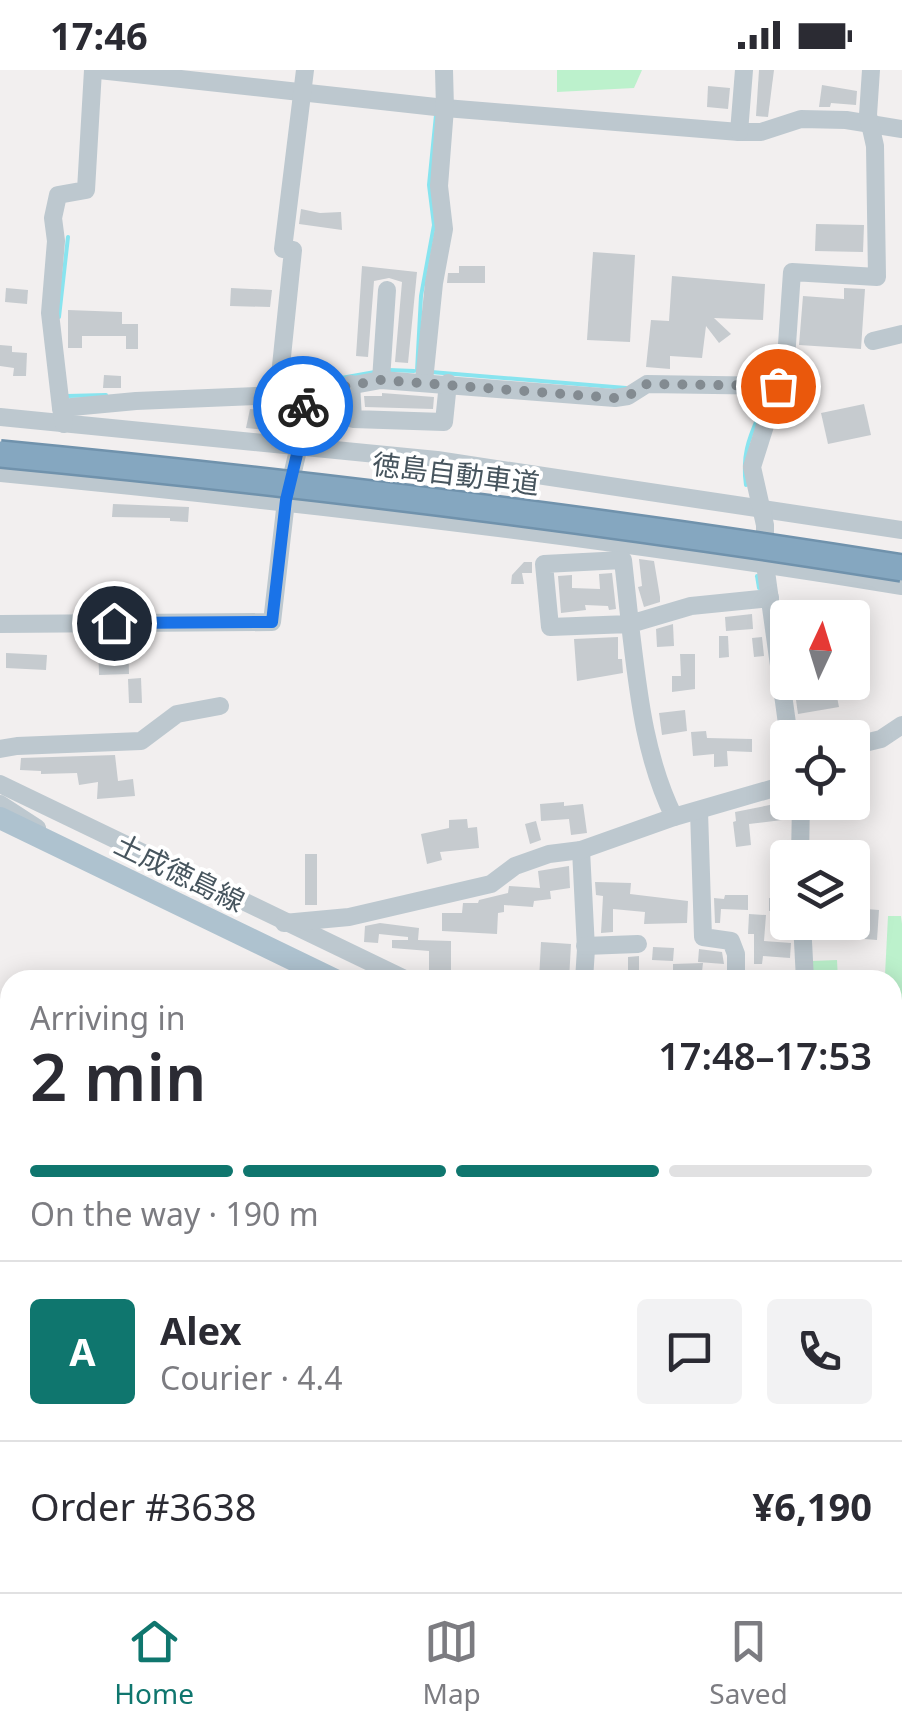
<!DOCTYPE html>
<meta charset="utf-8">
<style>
:root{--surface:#fff;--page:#f2f2f3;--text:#2b2b33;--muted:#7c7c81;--line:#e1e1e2;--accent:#0f766e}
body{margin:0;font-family:"Noto Sans","Noto Sans JP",sans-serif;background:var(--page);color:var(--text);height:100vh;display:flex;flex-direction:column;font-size:38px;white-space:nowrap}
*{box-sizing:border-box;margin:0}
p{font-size:32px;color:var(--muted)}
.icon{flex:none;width:55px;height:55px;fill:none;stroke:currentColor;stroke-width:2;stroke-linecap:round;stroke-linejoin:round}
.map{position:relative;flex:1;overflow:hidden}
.sheet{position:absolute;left:0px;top:900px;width:902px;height:622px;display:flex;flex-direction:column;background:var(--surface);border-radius:30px 30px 0 0;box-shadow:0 5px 25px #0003}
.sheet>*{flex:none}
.needle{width:65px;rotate:4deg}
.controls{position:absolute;left:770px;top:530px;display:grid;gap:20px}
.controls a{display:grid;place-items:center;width:100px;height:100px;border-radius:10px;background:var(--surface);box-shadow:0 5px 25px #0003;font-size:50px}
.pin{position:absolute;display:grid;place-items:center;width:85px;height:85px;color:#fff;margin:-42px;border:5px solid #fff;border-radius:50%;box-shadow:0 2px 10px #0007}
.courier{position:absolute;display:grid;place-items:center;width:100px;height:100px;margin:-50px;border:8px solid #1a73e8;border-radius:50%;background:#fff;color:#222;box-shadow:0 2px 12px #0007}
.summary em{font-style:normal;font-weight:600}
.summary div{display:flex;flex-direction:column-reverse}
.summary{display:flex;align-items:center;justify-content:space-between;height:170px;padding:0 30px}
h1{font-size:65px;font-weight:600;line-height:75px}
.bar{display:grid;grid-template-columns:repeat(4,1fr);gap:15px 10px;align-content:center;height:120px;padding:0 30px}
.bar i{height:12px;border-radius:8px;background:var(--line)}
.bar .current{background:var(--accent)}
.bar p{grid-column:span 4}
.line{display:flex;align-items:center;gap:25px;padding:0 30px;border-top:2px solid var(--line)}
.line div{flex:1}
.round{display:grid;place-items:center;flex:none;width:105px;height:105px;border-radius:10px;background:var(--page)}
.status{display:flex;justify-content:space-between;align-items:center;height:70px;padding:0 50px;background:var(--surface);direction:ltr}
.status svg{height:28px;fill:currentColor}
.dock{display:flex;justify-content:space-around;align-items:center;height:140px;border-top:2px solid var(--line);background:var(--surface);font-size:28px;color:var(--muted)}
.dock a{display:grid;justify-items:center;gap:5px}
.dock .current{color:var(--accent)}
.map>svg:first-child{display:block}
.green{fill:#bcf1cc}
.water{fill:#88e4ef}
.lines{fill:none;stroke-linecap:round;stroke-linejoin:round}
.stream{stroke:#88e4ef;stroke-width:4}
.building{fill:#c6cbcf}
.minor{stroke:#bdc8cf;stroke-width:18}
.major{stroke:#aec2cf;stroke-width:22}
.highway-bridge-casing{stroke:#7092ac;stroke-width:30;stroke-linecap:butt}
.highway-bridge{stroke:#85a7c0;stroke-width:25}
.done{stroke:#838b91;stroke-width:10;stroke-dasharray:0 18}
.route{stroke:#1a73e8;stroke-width:12}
.labels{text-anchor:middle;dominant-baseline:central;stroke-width:8;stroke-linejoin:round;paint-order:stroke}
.street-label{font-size:28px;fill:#47555e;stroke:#fff}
</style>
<div class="status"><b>17:46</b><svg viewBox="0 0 49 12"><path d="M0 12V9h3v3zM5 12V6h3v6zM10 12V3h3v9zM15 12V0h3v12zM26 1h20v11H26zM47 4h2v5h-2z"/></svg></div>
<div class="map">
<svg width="902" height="1522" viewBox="0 0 902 1522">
<rect width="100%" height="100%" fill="#f2efef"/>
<g class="green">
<path d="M557 0H642L634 18 557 22Z"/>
<path d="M888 846H901L902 854V947L893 950 892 910H851V906L885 905Z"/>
<path d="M837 890 838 910H817L816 905 810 904 812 891Z"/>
</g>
<path class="water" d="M0 1054 10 1063V1512L799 1514 892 1512 893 1501 902 1498V1522H0Z"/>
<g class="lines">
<g class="stream">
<path d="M59 247 68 167"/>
<path d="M389 300 414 301"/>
<path d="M417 301 421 226 434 155 429 115 436 45"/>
<path d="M431 302 626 318"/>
<path d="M330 310 375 302"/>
<path d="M67 326 106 325"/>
<path d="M746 415C742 387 748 370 759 345"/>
<path d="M757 506 759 518"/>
<path d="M892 1038 895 1032 902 1030"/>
</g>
</g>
<g class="building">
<path d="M759 0H774L768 47 756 46Z"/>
<path d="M822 15 857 21 856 35 831 33 830 37H819Z"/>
<path d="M708 16 730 18 728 39 707 37Z"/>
<path d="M301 139 320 143 341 142 342 160 299 154Z"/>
<path d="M816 154 864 155 863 182 815 181Z"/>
<path d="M593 182 635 185 630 272 587 270Z"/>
<path d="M362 196 417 202 408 293 395 292 402 212 389 208 374 211 368 287 356 286Z"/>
<path d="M459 196H485V213H447L448 203H459Z"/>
<path d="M672 206 765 214 763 250 714 248 731 264 719 273 706 256 702 288 670 286V299L646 297 651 250 669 251Z"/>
<path d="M6 218 28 220 27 234 5 232Z"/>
<path d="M231 218 272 220 270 237 230 236Z"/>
<path d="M844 218 865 219 861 279 799 275 803 226 844 229Z"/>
<path d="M68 240 122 242V254H138V279H126V266H82V278H68Z"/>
<path d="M0 275 12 276V282L27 283 26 306H13L14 298 0 296Z"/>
<path d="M104 305 121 306V318H103Z"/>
<path d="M382 323 434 327 433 339 365 337 364 326H382Z"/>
<path d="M334 331 337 346 319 349 316 335Z"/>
<path d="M864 334 871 365 828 374 821 343Z"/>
<path d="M250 339 287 342 285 362 246 358Z"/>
<path d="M113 434 189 437 188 452 170 451V448L112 447Z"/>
<path d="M639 489 654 491 660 527V532L644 537 638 517 642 516Z"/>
<path d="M524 492H532V503H522L524 514H511L512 505Z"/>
<path d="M612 503 616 539 609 540 608 536 585 535 586 540 561 543 558 506 572 505V518L600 519 599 504Z"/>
<path d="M752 544 753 559 726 561 725 547Z"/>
<path d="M673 554 674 576 657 577 656 559Z"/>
<path d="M98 566H128L129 604 99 605Z"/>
<path d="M719 566H728L729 587 719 588Z"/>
<path d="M618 567V589H622L623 603 577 611 574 569Z"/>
<path d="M762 567 764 586 754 587 752 568Z"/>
<path d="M6 583 47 585 46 600 6 598Z"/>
<path d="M680 584H695V619L672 622V606H681Z"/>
<path d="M141 608 142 633H129L128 609Z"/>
<path d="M820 619 821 624 836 622 839 637 798 644 795 623Z"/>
<path d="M685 640 687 661 662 665 659 643Z"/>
<path d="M706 661 707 668 752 669V682L727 681 728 696 714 697V684L693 686 691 662Z"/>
<path d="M115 685 118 711 133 709 135 726 97 729 98 712 79 715 77 703 41 704V701L20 700 21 688Z"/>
<path d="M564 732V736L583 734 587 763 571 765 569 749 541 751 540 734Z"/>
<path d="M780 733 782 750 749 754 751 775 736 777 733 752 736 751 735 742Z"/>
<path d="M467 749 468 758 477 757 479 778 440 782 442 790 427 794 421 764 449 758V750Z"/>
<path d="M536 751 541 770 530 774 525 754Z"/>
<rect x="305" y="784" width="12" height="51"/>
<path d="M569 796 570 818 550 821 551 829 534 831 533 837 504 835V842L498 843 497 864 442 861V843H462L463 833H478L479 830 508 823 509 816 540 818 538 801Z"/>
<path d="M595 812 631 813 630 824 688 831 687 853 644 854 645 842 613 839V862L601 863 603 826 596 825Z"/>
<path d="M725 825H748V840L721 839 720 853H715L714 828 724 829Z"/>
<path d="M769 828H788V840L769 841Z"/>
<path d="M852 838 879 840 877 870 815 865V852H852Z"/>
<path d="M749 844 766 845 764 871 791 873 790 888 763 886 762 894H754V864H748Z"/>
<path d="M380 853 419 858 418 870 451 871V901L429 900V881L392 878V870H408V867L379 864 378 873 364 872 365 856Z"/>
<path d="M541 872 571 874 569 910H539Z"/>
<path d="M653 877 674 878 673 891 652 890Z"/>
<path d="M699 879 722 882 724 894 698 892Z"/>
<path d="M639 886V907H628V887Z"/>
<path d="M703 893 701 910 673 907V894Z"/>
</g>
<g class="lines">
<g class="minor">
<path d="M99 0 445 38 739 62H761L801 49 846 50 902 59"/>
<path d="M739 62 744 0"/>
<path d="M873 271 902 264"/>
<path d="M381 310 387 220"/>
<path d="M424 311 434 213 444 159 439 116 445 38 444 0"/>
<path d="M351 314 353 349 444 352 448 313"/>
<path d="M278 325 293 180 283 179 305 0"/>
<path d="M61 338 50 243 56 171 53 148 58 125 86 120 93 0"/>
<path d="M0 347 437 390 902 460"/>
<path d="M64 354 61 338 136 331 304 324 381 310 615 328 628 326 647 314 778 316"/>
<path d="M0 403C302 432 602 467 902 516"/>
<path d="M0 554 272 552 286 431 299 376 304 324"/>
<path d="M789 668 765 494V455L752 397 786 289 792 202 877 207 875 76 868 45 871 0"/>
<path d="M852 676 881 669 902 655"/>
<path d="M0 679 17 676 141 671 177 644 220 636"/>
<path d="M0 714 407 910"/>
<path d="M0 734 37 758"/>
<path d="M699 741 703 867 731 871 736 884V910"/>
<path d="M674 747C644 686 638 620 630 554L550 557 544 494 623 490 630 554 691 536 770 528"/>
<path d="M581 780 586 879 584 910"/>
<path d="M800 788 801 732"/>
<path d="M802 852 805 910"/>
<path d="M284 853 349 847 491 814 515 796 549 784 581 780 674 747 788 714"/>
<path d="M585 876 638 874"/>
<path d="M892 955 902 952"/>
<path d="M892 1150 902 1154"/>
</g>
<g class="major">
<path d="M0 748 335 910"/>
<path d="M892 1181 902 1186"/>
</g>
<defs>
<path id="highway-bridge" d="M0 384C302 413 602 450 902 498"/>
</defs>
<use href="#highway-bridge" class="highway-bridge-casing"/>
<use href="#highway-bridge" class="highway-bridge"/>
</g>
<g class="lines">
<path class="done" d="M303 336 304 324 381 310 615 328 628 326 647 314 778 316"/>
<path class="route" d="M114 553 272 552 286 430 299 376 303 336"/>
</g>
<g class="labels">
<g class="street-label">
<text transform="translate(456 403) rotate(7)">徳島自動車道</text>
<text transform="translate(180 802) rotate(26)">土成徳島線</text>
</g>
</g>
</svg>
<div class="controls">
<a><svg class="needle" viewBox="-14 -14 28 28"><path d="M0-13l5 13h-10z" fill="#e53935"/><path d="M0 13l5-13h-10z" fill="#7c7c81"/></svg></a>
<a><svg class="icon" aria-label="locate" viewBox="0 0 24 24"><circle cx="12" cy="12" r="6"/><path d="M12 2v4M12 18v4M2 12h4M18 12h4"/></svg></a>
<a><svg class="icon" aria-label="layers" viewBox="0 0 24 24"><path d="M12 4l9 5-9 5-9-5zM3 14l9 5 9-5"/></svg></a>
</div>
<div class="pin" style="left:778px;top:316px;background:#ea580c"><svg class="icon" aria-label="bag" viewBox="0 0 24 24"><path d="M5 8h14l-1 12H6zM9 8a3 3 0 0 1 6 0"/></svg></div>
<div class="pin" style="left:114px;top:553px;background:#1f2937"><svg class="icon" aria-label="home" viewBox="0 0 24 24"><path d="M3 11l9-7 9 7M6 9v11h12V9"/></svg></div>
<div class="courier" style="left:303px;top:336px"><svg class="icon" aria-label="bike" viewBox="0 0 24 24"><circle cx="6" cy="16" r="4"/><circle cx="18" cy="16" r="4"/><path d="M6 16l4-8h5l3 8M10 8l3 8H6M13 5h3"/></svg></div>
<section class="sheet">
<div class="summary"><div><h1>2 min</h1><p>Arriving in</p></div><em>17:48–17:53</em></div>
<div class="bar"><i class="current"></i><i class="current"></i><i class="current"></i><i></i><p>On the way · 190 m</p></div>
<div class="line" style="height:180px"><b class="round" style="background:var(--accent);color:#fff">A</b><div><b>Alex</b><p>Courier · 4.4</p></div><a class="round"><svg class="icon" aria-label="chat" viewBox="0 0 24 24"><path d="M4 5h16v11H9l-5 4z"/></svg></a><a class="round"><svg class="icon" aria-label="phone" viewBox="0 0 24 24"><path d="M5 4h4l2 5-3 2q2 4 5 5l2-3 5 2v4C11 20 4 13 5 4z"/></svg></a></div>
<div class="line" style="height:130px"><div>Order #3638</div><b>¥6,190</b></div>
</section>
</div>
<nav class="dock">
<a class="current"><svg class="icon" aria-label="home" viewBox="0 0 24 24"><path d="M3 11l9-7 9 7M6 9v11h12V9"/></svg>Home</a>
<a><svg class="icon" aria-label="map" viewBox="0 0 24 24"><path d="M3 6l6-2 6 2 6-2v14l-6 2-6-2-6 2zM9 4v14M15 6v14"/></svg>Map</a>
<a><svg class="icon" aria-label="saved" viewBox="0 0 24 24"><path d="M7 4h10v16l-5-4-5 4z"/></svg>Saved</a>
</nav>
